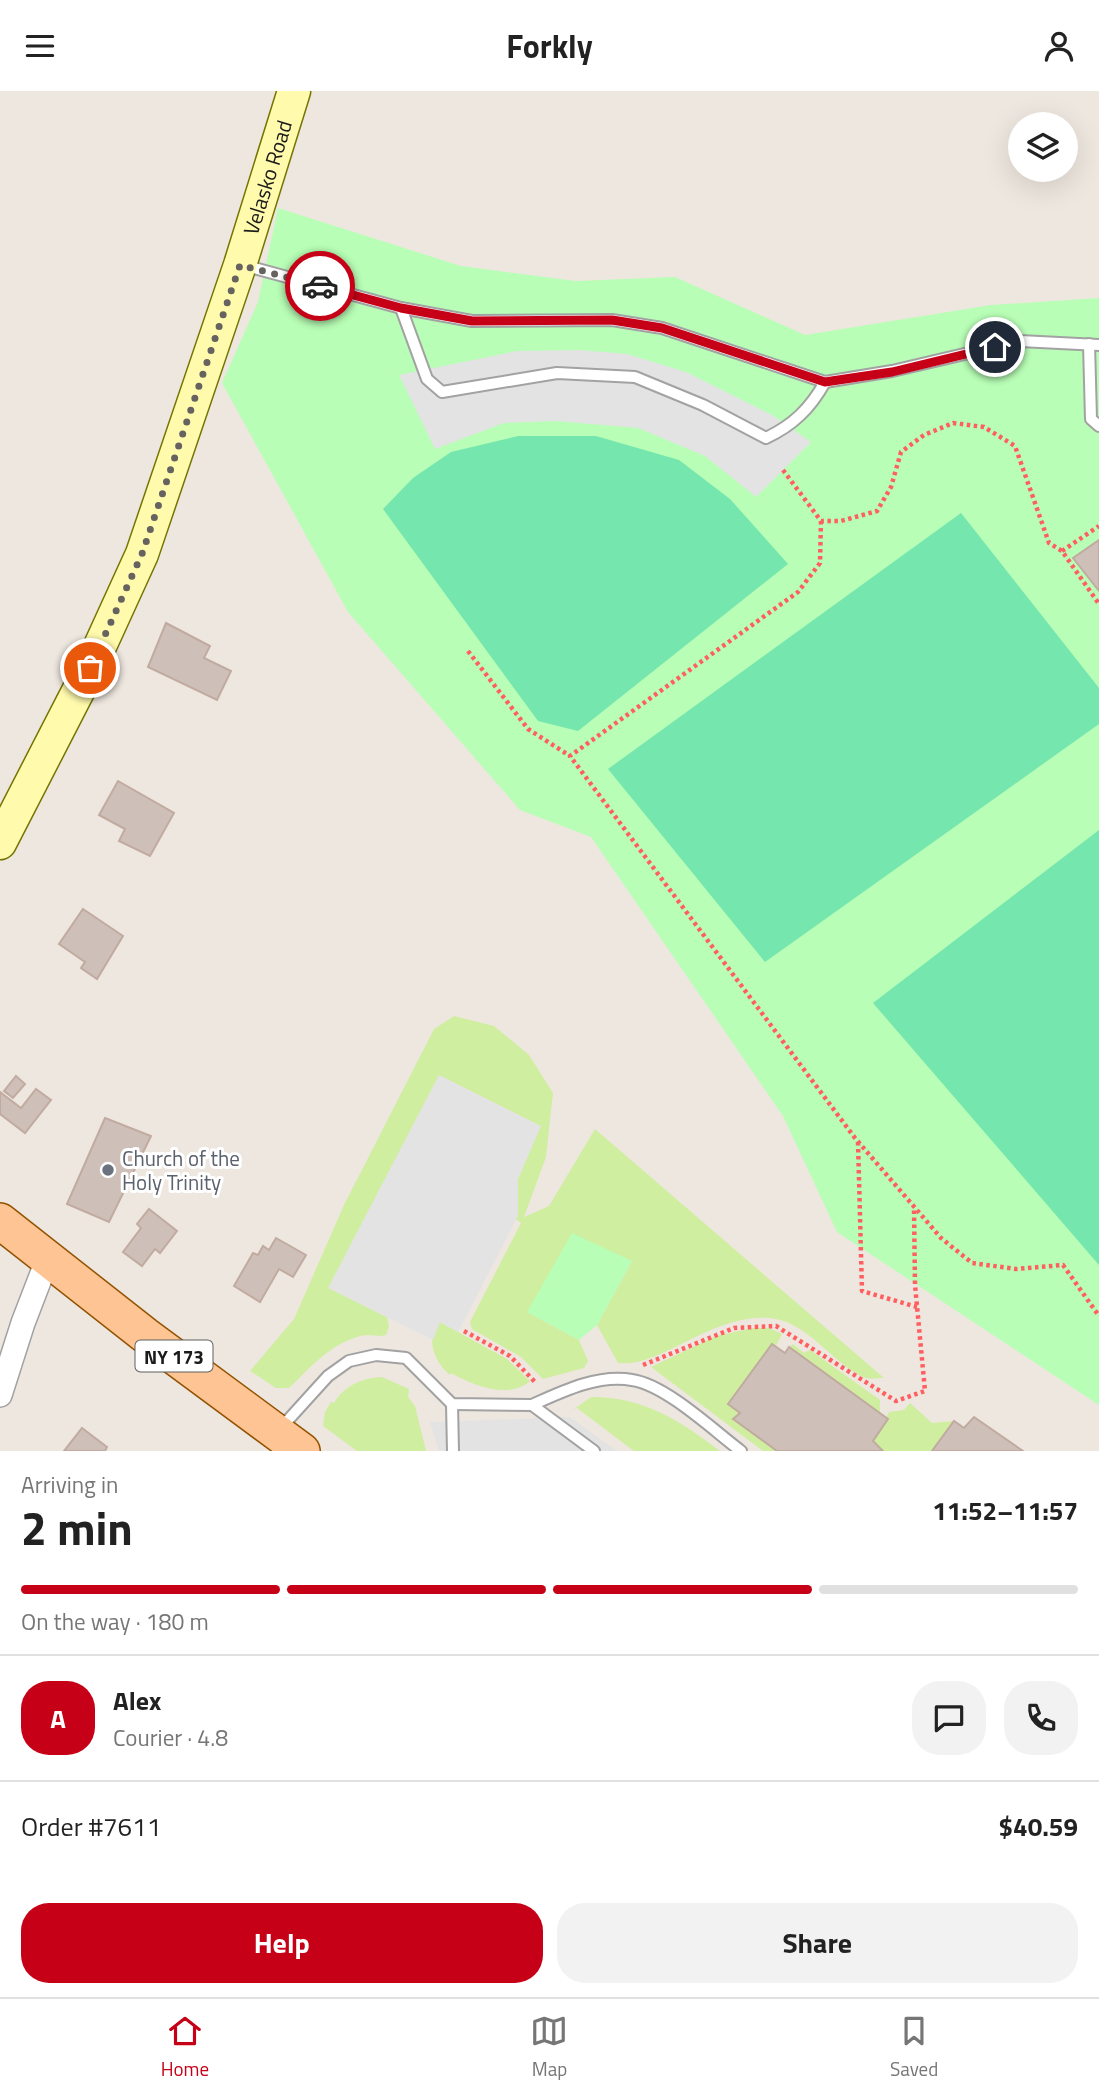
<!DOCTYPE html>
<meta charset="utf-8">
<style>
:root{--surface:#fff;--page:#f2f2f2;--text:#222;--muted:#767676;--line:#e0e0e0;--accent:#c60016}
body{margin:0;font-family:"Titillium Web",sans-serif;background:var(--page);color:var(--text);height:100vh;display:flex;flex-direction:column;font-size:26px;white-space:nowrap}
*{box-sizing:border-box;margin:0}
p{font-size:23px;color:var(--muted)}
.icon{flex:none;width:38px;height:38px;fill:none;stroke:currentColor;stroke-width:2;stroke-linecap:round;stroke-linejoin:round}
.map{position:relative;height:1360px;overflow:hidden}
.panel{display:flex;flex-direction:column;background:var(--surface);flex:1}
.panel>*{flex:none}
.buttons{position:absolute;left:1008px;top:21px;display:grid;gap:14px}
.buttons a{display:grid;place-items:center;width:70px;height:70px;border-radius:50%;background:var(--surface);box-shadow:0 7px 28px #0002;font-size:35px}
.pin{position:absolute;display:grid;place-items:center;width:60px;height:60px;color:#fff;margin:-30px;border:4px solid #fff;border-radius:50%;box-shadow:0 2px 7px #0007}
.courier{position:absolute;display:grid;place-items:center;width:70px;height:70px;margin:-35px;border:5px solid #c60016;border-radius:50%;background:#fff;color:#222;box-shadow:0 2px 9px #0007}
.head em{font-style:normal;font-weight:700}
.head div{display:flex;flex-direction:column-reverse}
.head{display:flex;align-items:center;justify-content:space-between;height:119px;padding:0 21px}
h1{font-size:46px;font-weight:700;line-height:52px}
.bar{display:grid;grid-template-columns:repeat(4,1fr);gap:10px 7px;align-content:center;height:84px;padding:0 21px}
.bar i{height:9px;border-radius:5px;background:var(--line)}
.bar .current{background:var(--accent)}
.bar p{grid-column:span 4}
.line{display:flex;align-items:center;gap:18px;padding:0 21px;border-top:2px solid var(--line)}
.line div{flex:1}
.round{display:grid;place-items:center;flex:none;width:74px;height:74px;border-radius:28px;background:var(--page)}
.cta{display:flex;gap:14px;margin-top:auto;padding:14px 21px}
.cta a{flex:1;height:80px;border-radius:28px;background:var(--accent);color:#fff;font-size:28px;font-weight:700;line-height:80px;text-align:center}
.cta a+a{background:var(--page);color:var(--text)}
header{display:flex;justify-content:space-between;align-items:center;height:91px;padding:0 21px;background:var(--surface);font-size:32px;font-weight:700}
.dock{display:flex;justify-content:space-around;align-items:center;height:98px;border-top:2px solid var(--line);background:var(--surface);font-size:19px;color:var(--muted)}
.dock a{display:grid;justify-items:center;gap:4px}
.dock .current{color:var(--accent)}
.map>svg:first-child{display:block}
.grass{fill:#cfee9f}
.park{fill:#b8feb6}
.pitch{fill:#75e6ad}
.parking{fill:#e3e3e3}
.building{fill:#cebfb8;stroke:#c1aba0;stroke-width:2}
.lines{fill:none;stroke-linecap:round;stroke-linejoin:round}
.lane-casing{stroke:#a2a2a2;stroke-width:14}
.street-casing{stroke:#a2a2a2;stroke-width:26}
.secondary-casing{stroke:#747400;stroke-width:35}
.primary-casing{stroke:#925200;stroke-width:38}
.path{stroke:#ff5f60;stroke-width:4.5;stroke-dasharray:3.5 3.5;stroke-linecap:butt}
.lane{stroke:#fff;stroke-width:10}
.street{stroke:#fff;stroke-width:23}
.secondary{stroke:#fffaac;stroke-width:32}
.primary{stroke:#ffc493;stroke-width:35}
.done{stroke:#656260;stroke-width:7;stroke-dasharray:0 12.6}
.route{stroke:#c60016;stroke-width:9}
.worship-dot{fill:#6b7280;stroke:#fff;stroke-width:2.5}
.labels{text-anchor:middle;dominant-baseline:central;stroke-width:6;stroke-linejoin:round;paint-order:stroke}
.shield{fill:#fff;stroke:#5f5f5f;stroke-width:2}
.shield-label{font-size:19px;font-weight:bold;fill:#1b1b1b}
.street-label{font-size:21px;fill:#1b1b1b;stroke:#fff}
.worship-label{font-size:21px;fill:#5b616d;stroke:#fff;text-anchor:start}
</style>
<header><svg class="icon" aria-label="menu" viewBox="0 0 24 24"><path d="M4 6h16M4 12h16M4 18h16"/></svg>Forkly<svg class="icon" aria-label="person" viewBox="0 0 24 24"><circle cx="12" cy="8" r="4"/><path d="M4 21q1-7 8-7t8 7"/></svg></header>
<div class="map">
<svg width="1099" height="1360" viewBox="0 0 1099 1360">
<rect width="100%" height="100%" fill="#eee7df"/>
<g class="grass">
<path d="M454 925 494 935 529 964 553 1002 546 1066 524 1126 549 1115 595 1038 884 1287C878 1287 869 1289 863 1286 830 1270 808 1231 770 1227 711 1222 662 1277 618 1272L597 1234 632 1170 527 1221 579 1249 588 1270 584 1277 543 1288 521 1266 472 1238 470 1231 521 1132 516 1128 518 1088 540 1035 329 1197 387 1226 389 1236 386 1244C378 1247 370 1242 357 1246 328 1255 310 1277 289 1297H276L250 1280 294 1228 344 1114 434 938Z"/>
<path d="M440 1231 507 1268 530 1290C509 1309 472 1294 451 1282L450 1284C435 1272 424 1247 440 1231Z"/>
<path d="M753 1237H769L782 1243 776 1255 772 1253 728 1313 740 1322 734 1328 777 1360H763L651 1276 716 1245Z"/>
<path d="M793 1253 804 1262 810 1259 880 1309V1322L789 1256Z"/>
<path d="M382 1286 409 1298 408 1306 415 1315 426 1360H357L323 1335 325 1321 331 1311 334 1312C345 1294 362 1287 382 1286Z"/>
<path d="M591 1306C644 1306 679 1329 720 1360H634L577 1317 573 1319Z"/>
<path d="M910 1312 932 1332 954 1330 932 1360H883L873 1350 888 1329 886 1327 889 1321 904 1319Z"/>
</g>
<g class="park">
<path d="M278 117 461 175 576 190 675 186 805 244 991 214 1099 207V1314L837 1141 783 1025 591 746 520 719 348 521 222 292 258 211Z"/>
<path d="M572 1142 632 1170 597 1234 579 1249 527 1221Z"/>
</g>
<g class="pitch">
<path d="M518 345H596L679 369 730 408 788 473 578 640 538 630 383 418 413 387 451 361Z"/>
<path d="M961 422 1099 597V633L765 871 608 678Z"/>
<path d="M1099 739V1174L873 912Z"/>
</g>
<g class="parking">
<path d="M579 259 627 263 686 281 772 324 811 351 756 406 705 365 638 337 556 330 504 332 435 358 399 284 517 260Z"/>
<path d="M439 984 541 1035 518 1088V1125L458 1241 440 1231 433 1249 328 1197Z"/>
<path d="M570 1326 617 1360H439L430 1331Z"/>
</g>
<g class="building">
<path d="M1099 449V500L1073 467Z"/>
<path d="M166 532 210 555 204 567 231 580 217 609 148 576Z"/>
<path d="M118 690 174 722 150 765 119 750 125 738 99 724Z"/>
<path d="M83 818 123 845 97 888 81 877 85 871 59 853Z"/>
<path d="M16 985 25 993 13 1007 4 1000Z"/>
<path d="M36 998 51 1009 25 1042 0 1023V1001L21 1017Z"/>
<path d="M105 1027 151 1045 109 1131 67 1113Z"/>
<path d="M149 1118 177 1140 160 1162 155 1158 142 1175 123 1161 141 1137 137 1133Z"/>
<path d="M276 1147 306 1164 293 1186 279 1178 260 1211 234 1195 253 1162 258 1164 263 1155 269 1159Z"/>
<path d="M772 1253 785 1262 789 1256 888 1328 873 1350 883 1360H777L733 1328 740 1322 728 1313Z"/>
<path d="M974 1326 1023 1360H932L954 1330 964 1337Z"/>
<path d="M82 1337 107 1356 105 1360H64Z"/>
</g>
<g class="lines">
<defs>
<g id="lane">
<path d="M243 174 401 217 472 230 612 229 662 237 825 291 892 280 1020 250 1099 254"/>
<path d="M401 217 427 288 442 301 557 282 635 286 703 314 766 347C793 334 810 318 825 291"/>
<path d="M1089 253 1091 328 1099 335"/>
<path d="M452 1313 453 1360"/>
<path d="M532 1314C563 1300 598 1283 632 1289 666 1294 713 1339 741 1360"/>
<path d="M279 1339 328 1285 349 1270 376 1264 406 1267 452 1313 532 1314 594 1360"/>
</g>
<path id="street" d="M0 1304 23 1232 48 1167"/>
<g id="secondary">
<path id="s1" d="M0 752 90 577 142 463 240 174 294 0"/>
</g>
<path id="primary" d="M0 1130 145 1244 302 1360"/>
</defs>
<use href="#lane" class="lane-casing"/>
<use href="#street" class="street-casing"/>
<use href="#secondary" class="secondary-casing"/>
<use href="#primary" class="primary-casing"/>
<g class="path">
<path d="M783 379 821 430H841L877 420 891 396 901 361 924 344 953 332 984 336 1015 355 1049 452 1062 460 1099 513"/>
<path d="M821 430 820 472 798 501 570 665 855 1047 941 1147 972 1172 1016 1178 1063 1174 1099 1225"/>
<path d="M1062 460 1099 435"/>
<path d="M468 560 528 638 570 665"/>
<path d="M858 1051 862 1200 917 1216"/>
<path d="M464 1240 510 1265 536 1292"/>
<path d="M643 1274 734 1237 776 1235 896 1310 925 1300 915 1194 914 1117"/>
</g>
<use href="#lane" class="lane"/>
<use href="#street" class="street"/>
<use href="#secondary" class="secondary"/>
<use href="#primary" class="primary"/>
</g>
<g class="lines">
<path class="done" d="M90 577 142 463 240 174 320 195"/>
<path class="route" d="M320 195 401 217 472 230 612 229 662 237 825 291 892 281 995 256"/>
</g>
<circle class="worship-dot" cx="108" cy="1079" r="7"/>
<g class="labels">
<rect class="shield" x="135.5" y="1249.5" width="77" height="31" rx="5"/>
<g class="shield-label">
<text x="174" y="1265">NY 173</text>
</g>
<g class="street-label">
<text stroke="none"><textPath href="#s1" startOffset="719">Velasko Road</textPath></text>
</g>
<g class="worship-label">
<text x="122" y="1067">Church of the<tspan x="122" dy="24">Holy Trinity</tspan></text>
</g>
</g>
</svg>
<div class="buttons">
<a><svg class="icon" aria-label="layers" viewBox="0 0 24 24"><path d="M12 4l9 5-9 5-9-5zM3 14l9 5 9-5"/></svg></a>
</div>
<div class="pin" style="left:90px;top:577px;background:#ea580c"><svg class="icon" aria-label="bag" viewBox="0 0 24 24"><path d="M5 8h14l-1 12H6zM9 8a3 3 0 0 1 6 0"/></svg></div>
<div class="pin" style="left:995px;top:256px;background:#1f2937"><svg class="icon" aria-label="home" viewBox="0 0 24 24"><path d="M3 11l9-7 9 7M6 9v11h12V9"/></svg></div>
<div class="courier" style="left:320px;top:195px"><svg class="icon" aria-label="car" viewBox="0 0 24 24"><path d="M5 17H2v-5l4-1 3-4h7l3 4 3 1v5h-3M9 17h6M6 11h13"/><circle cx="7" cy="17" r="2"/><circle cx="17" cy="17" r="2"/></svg></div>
</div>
<section class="panel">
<div class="head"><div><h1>2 min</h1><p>Arriving in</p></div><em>11:52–11:57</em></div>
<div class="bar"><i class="current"></i><i class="current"></i><i class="current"></i><i></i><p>On the way · 180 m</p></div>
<div class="line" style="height:126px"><b class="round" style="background:var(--accent);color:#fff">A</b><div><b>Alex</b><p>Courier · 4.8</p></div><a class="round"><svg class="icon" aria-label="chat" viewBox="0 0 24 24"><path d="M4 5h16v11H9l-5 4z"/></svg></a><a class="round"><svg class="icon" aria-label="phone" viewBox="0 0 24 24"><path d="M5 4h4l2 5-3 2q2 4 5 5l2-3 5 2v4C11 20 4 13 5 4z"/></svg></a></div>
<div class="line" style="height:91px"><div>Order #7611</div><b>$40.59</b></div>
<div class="cta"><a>Help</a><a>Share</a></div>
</section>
<nav class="dock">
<a class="current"><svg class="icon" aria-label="home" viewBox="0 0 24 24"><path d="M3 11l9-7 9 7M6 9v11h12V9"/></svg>Home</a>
<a><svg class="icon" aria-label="map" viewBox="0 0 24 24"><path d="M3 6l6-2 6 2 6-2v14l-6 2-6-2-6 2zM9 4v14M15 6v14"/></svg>Map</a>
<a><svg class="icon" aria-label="saved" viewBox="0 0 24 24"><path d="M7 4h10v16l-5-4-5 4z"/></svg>Saved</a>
</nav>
